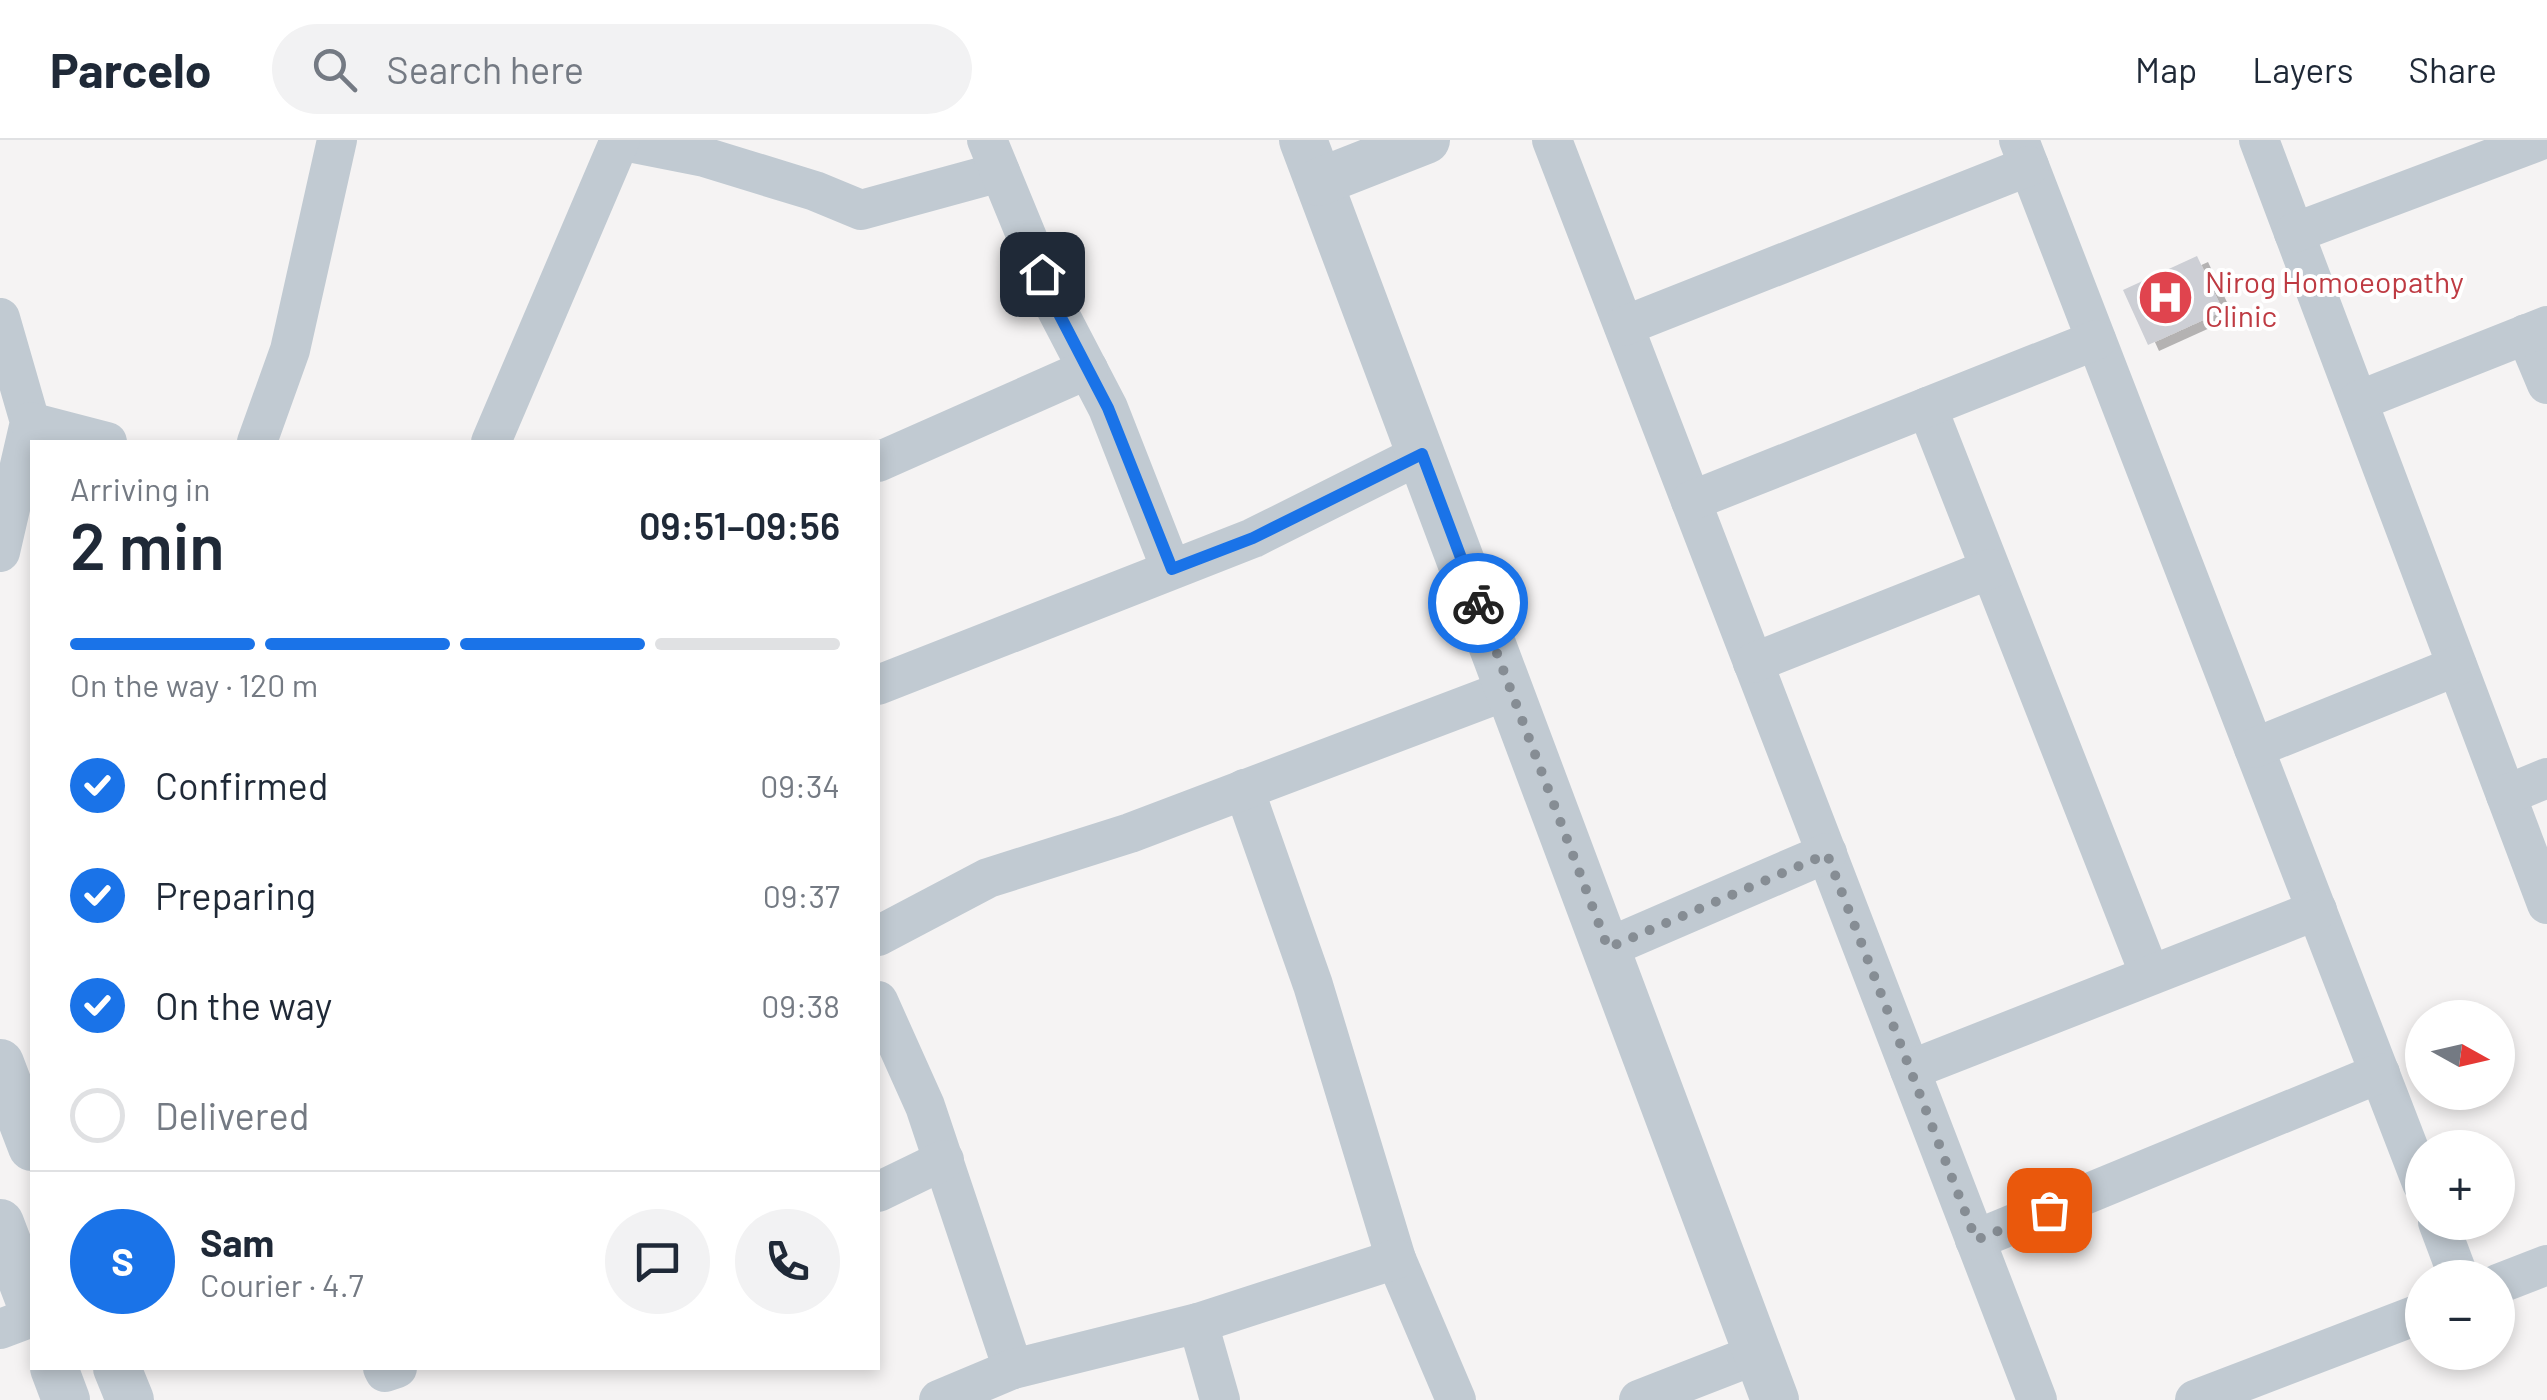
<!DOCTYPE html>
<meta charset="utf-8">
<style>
:root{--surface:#fff;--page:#f2f2f3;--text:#1f2937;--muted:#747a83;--line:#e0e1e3;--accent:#1a73e8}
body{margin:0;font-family:Barlow,sans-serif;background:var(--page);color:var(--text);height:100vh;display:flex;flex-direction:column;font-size:38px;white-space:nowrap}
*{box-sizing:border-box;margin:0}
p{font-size:32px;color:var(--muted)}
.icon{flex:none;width:55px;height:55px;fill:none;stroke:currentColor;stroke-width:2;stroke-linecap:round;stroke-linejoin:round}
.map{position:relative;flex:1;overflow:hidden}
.details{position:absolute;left:30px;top:300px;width:850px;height:930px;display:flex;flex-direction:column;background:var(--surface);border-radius:0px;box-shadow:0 5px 15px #0003}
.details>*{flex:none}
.needle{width:65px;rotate:98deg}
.tools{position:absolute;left:2405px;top:860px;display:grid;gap:20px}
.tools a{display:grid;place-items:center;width:110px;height:110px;border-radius:50%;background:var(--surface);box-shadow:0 5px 15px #0003;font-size:50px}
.pin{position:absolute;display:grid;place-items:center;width:85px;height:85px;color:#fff;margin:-42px;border-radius:20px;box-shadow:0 5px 15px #0006}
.courier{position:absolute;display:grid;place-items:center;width:100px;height:100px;margin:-50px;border:8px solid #1a73e8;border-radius:50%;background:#fff;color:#222;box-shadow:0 2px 12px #0007}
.head em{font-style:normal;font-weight:600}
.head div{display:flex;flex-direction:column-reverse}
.head{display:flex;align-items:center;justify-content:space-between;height:170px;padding:0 40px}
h1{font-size:65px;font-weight:600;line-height:75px}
.bar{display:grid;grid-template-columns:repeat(4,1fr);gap:15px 10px;align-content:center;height:120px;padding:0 40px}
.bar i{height:12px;border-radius:8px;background:var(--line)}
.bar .current{background:var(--accent)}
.bar p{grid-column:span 4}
.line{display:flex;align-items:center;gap:25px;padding:0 40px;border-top:2px solid var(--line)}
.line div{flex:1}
.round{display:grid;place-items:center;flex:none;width:105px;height:105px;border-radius:52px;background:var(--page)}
ol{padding:0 40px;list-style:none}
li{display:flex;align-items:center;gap:30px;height:110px}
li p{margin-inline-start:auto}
li .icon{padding:10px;border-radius:50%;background:var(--accent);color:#fff;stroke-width:4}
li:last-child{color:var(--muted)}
li i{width:55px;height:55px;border:5px solid var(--line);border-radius:50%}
header{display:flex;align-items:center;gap:60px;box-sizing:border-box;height:140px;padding:0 50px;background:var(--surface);border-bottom:2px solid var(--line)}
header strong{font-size:48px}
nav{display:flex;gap:55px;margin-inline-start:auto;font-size:35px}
.search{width:700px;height:90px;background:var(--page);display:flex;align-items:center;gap:25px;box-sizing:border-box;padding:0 35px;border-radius:55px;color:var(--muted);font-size:38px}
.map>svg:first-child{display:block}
.building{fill:#cdcfd5;filter:url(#shadow)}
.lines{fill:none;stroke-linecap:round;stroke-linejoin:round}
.minor{stroke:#c1cad2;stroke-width:40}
.tertiary{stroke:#c1cad2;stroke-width:48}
.done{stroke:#868d94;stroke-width:10;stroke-dasharray:0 18}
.route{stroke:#1a73e8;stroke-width:12}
.labels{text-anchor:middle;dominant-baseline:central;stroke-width:8;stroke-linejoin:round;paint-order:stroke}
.health-label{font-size:30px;fill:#be3a42;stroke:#fff;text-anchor:start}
</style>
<header>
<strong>Parcelo</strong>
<div class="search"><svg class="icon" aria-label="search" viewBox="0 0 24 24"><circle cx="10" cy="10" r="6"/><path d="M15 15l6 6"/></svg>Search here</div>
<nav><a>Map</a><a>Layers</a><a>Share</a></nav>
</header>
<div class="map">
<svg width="2547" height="1260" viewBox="0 0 2547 1260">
<defs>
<filter id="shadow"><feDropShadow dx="11" dy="6" stdDeviation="0" flood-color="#0004"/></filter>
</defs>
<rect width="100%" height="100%" fill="#f5f3f3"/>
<path class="building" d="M2197 116 2223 171 2148 205 2123 150Z"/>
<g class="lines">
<g class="minor">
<path d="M618 0 704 17 815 51 861 70 1000 32"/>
<path d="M987 0 1056 168 1108 268 1171 429"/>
<path d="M1552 0 2037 1260"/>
<path d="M2019 0 2422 1043"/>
<path d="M2259 0 2547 764"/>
<path d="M2294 93 2541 0"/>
<path d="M0 178 30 282 0 412"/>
<path d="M1624 186 2029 26"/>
<path d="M2526 194 2547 244"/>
<path d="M2358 261 2547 186"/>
<path d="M1927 267 2150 835"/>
<path d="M30 282 107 302"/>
<path d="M257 302 290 210 337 0"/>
<path d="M491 302 620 0"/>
<path d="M878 322 1088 229"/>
<path d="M1691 361 2096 200"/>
<path d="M1753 523 1990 429"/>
<path d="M878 545 1253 398 1421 314"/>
<path d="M2254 608 2457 526"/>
<path d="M1244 649 1313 845 1396 1119 1456 1260"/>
<path d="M2506 655 2547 638"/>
<path d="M878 796 988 738 1130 693 1510 549"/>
<path d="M1607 808 1827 713"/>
<path d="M878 861 925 966 1013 1229"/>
<path d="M1910 930 2317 770"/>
<path d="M878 1052 944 1020"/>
<path d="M2438 1082 2459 1138"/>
<path d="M1975 1100 2380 933"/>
<path d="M2498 1144 2547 1125"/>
<path d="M1198 1183 1220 1260"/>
<path d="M0 1189 32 1177"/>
<path d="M383 1228 385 1232 397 1228"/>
<path d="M939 1260 1013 1229 1198 1183 1396 1119"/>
<path d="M1639 1260 1757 1214"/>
<path d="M2195 1260 2422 1173"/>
</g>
<g class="tertiary">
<path d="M1303 0 1775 1260"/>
<path d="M1319 42 1426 0"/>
<path d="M0 923 32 1007"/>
<path d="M0 1083 32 1167"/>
<path d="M54 1228 66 1260"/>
<path d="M117 1228 130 1260"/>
</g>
</g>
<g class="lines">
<path class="done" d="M1478 463 1608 808 1827 714 1976 1100 2049 1070"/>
<path class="route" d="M1042 134 1056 168 1108 268 1172 429 1253 398 1422 314 1478 463"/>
</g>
<defs>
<symbol id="hospital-disc" viewBox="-11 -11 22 22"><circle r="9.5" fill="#e0444e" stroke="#fff"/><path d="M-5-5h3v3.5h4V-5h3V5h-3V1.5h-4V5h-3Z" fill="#fff"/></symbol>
</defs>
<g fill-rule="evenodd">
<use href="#hospital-disc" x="2134" y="126" width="63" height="63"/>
</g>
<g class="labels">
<g class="health-label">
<text x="2205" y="141">Nirog Homoeopathy<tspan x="2205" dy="34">Clinic</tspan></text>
</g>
</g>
</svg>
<div class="tools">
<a><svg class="needle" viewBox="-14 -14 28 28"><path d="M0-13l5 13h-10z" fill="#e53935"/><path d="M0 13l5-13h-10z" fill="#747a83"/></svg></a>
<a>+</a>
<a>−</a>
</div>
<div class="pin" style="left:2049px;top:1070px;background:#ea580c"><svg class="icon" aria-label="bag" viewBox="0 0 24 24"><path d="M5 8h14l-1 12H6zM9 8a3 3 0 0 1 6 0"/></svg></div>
<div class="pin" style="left:1042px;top:134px;background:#1f2937"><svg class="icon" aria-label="home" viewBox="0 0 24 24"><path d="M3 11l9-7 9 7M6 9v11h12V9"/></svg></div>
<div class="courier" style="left:1478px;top:463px"><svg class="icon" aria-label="bike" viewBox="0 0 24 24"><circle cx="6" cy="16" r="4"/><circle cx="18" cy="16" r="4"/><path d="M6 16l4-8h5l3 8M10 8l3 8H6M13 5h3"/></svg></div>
<section class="details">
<div class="head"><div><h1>2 min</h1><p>Arriving in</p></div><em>09:51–09:56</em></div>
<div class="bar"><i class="current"></i><i class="current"></i><i class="current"></i><i></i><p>On the way · 120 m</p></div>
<ol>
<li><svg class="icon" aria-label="check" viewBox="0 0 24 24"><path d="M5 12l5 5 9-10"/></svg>Confirmed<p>09:34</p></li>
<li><svg class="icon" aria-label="check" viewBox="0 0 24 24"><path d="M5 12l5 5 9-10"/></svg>Preparing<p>09:37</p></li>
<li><svg class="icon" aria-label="check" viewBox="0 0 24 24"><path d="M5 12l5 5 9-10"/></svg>On the way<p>09:38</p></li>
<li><i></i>Delivered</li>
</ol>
<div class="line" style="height:180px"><b class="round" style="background:var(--accent);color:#fff">S</b><div><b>Sam</b><p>Courier · 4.7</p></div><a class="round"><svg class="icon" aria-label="chat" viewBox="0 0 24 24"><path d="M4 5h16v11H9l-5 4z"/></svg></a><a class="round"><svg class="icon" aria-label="phone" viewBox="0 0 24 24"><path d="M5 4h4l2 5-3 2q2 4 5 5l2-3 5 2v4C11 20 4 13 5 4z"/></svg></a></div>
</section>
</div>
